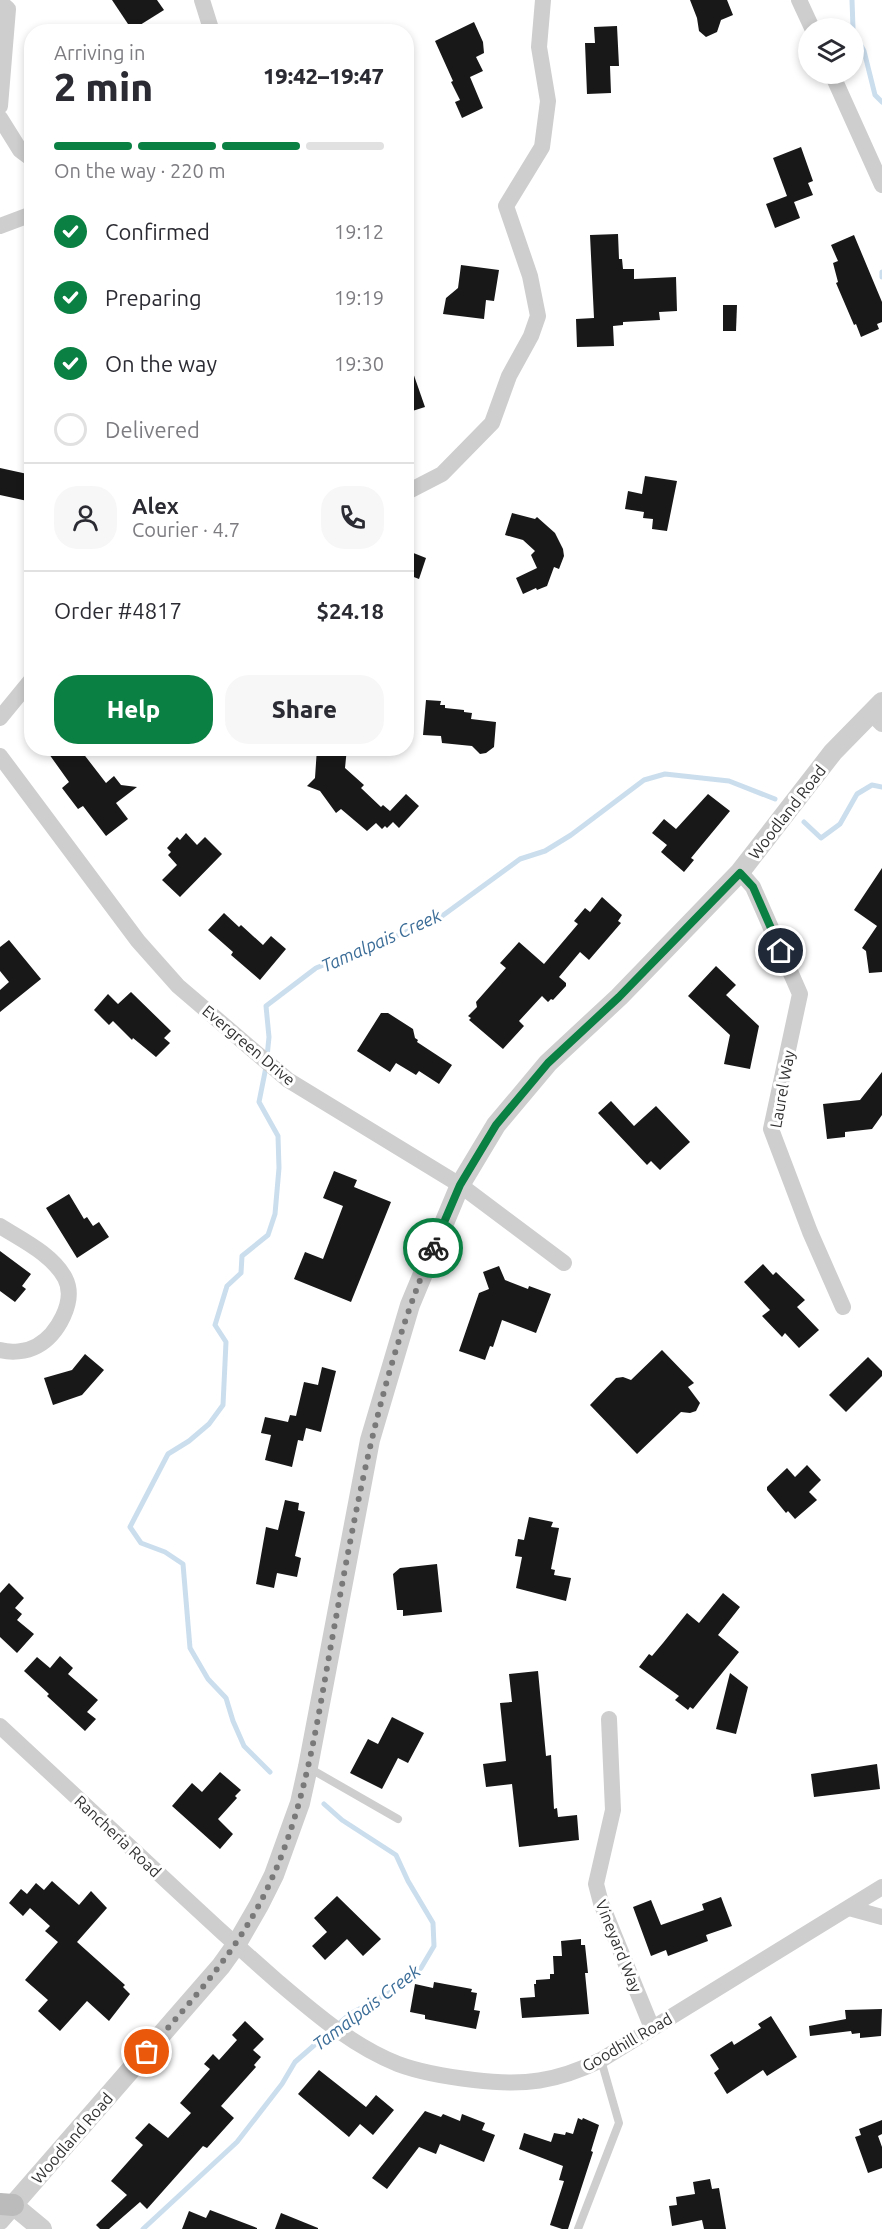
<!DOCTYPE html>
<meta charset="utf-8">
<style>
:root{--surface:#fff;--page:#f7f7f7;--text:#2b2b33;--muted:#7c7c81;--line:#e1e1e2;--accent:#0b8043}
body{margin:0;font-family:Ubuntu,sans-serif;background:var(--page);color:var(--text);height:100vh;display:flex;flex-direction:column;font-size:22px;white-space:nowrap}
*{box-sizing:border-box;margin:0}
p{font-size:20px;color:var(--muted)}
.icon{flex:none;width:33px;height:33px;fill:none;stroke:currentColor;stroke-width:2;stroke-linecap:round;stroke-linejoin:round}
.map{position:relative;flex:1;overflow:hidden}
.sheet{position:absolute;left:24px;top:24px;width:390px;height:732px;display:flex;flex-direction:column;background:var(--surface);border-radius:24px;box-shadow:0 3px 9px #0003}
.sheet>*{flex:none}
.buttons{position:absolute;left:798px;top:18px;display:grid;gap:12px}
.buttons a{display:grid;place-items:center;width:66px;height:66px;border-radius:50%;background:var(--surface);box-shadow:0 3px 9px #0003;font-size:30px}
.pin{position:absolute;display:grid;place-items:center;width:51px;height:51px;color:#fff;margin:-26px;border:3px solid #fff;border-radius:50%;box-shadow:0 2px 6px #0007}
.courier{position:absolute;display:grid;place-items:center;width:60px;height:60px;margin:-30px;border:4px solid #0b8043;border-radius:50%;background:#fff;color:#222;box-shadow:0 2px 8px #0007}
.headline em{font-style:normal;font-weight:800}
.headline div{display:flex;flex-direction:column-reverse}
.headline{display:flex;align-items:center;justify-content:space-between;height:102px;padding:0 30px}
h1{font-size:39px;font-weight:800;line-height:45px}
.bar{display:grid;grid-template-columns:repeat(4,1fr);gap:9px 6px;align-content:center;height:72px;padding:0 30px}
.bar i{height:8px;border-radius:4px;background:var(--line)}
.bar .active{background:var(--accent)}
.bar p{grid-column:span 4}
.line{display:flex;align-items:center;gap:15px;padding:0 30px;border-top:2px solid var(--line)}
.line div{flex:1}
.round{display:grid;place-items:center;flex:none;width:63px;height:63px;border-radius:24px;background:var(--page)}
ol{padding:0 30px;list-style:none}
li{display:flex;align-items:center;gap:18px;height:66px}
li p{margin-inline-start:auto}
li .icon{padding:6px;border-radius:50%;background:var(--accent);color:#fff;stroke-width:4}
li:last-child{color:var(--muted)}
li i{width:33px;height:33px;border:3px solid var(--line);border-radius:50%}
.button{display:flex;gap:12px;margin-top:auto;padding:12px 30px}
.button a{flex:1;height:69px;border-radius:24px;background:var(--accent);color:#fff;font-size:24px;font-weight:800;line-height:69px;text-align:center}
.button a+a{background:var(--page);color:var(--text)}
.map>svg:first-child{display:block}
.lines{fill:none;stroke-linecap:round;stroke-linejoin:round}
.stream{stroke:#cbdeee;stroke-width:5}
.building{fill:#181818}
.service{stroke:#cecece;stroke-width:8}
.minor{stroke:#cecece;stroke-width:16}
.tertiary{stroke:#cecece;stroke-width:20}
.secondary{stroke:#bbb;stroke-width:22}
.done{stroke:#797979;stroke-width:6;stroke-dasharray:0 10.8}
.route{stroke:#0b8043;stroke-width:8}
.labels{text-anchor:middle;dominant-baseline:central;stroke-width:6;stroke-linejoin:round;paint-order:stroke}
.street-label{font-size:16px;fill:#313131;stroke:#fff}
.water-label{font-size:18px;font-style:italic;fill:#3b6d98;stroke:#fff}
</style>
<div class="map">
<svg width="882" height="2229" viewBox="0 0 882 2229">
<rect width="100%" height="100%" fill="#fff"/>
<g class="lines">
<g class="stream">
<path d="M852 0 853 28"/>
<path d="M854 33 864 51 875 95 882 102"/>
<path d="M882 272V277"/>
<path d="M804 822 821 838 840 824 857 794 872 785 882 787"/>
<path d="M267 1057 269 1037 266 1006 316 968 438 919 520 859 545 851 571 835 644 780 665 774 729 781 775 799"/>
<path d="M266 1067 259 1102 278 1136 279 1168 275 1214 268 1235 242 1256 241 1273 227 1286 215 1325 226 1342 223 1405 209 1424 189 1441 168 1454 130 1527 141 1543 165 1552 183 1564 190 1648 208 1679 226 1698 233 1721 244 1746 270 1772"/>
<path d="M143 2229 237 2142 282 2084 295 2062 350 2014 391 1992 421 1968 434 1946 433 1923 408 1881 396 1855 342 1820 324 1804"/>
</g>
</g>
<g class="building">
<path d="M112 0H157L164 10 132 30Z"/>
<path d="M690 0H727L733 15 721 20 717 32 706 37 699 31 697 18Z"/>
<path d="M474 22 483 42 484 53 476 57 483 71 470 77 483 108 462 118 455 102 460 100 451 82 453 81 435 41Z"/>
<path d="M617 26 619 66H610L611 93 587 94 585 43H595L594 27Z"/>
<path d="M801 147 813 181 808 183 813 195 794 202 800 218 775 228 766 204 787 196 773 158Z"/>
<path d="M618 234 619 259H622L623 269H634V279L676 277 677 311 659 312 660 320 623 322V325L613 326 614 346 577 347 576 319 594 318 590 235Z"/>
<path d="M854 235 882 302V322L877 324 879 329 861 337 856 324 854 325 836 283 838 282 833 263 838 261 831 245Z"/>
<path d="M461 265 499 270 494 301 486 300 484 319 443 314 446 298 458 288Z"/>
<path d="M723 305H737L736 331H723Z"/>
<path d="M406 364H410L425 407 406 413Z"/>
<path d="M0 468 32 475V502L0 495Z"/>
<path d="M645 476 677 481 667 531 652 529 653 519 643 518 644 512 625 509 628 491 642 494Z"/>
<path d="M512 513 535 519 537 517 555 533 563 549 564 556 559 569 554 567 547 586 537 590 536 588 523 594 516 578 537 568 531 555 535 551 523 540 505 535Z"/>
<path d="M406 550 426 558 419 579 406 574Z"/>
<path d="M426 700 441 701 440 705H445V708L464 710V712L472 713 471 719 496 722 494 747 486 753 480 754 472 746 442 743 441 736 423 735Z"/>
<path d="M56 748H79L106 783 114 776 121 785 137 787 116 803 128 819 106 836 83 806 78 809 62 788 69 782 49 754Z"/>
<path d="M317 748H347L345 768 364 785 361 788 381 807 383 805 390 811 406 794 419 806 399 828 393 822 387 828 385 826 382 829 376 823 367 831 341 809 336 813 320 791 307 786 315 778Z"/>
<path d="M708 794 730 811 691 858 694 860 684 872 661 852 667 845 652 833 664 819 676 829Z"/>
<path d="M186 833 197 845 205 837 222 854 180 897 162 880 177 865 168 855 171 852 167 848 177 837 180 840Z"/>
<path d="M882 868V972L869 973 866 951 862 948 877 926 854 910Z"/>
<path d="M602 897 622 915 618 921 621 923 589 960 580 952 559 977 566 983V986L553 1000 551 999 548 1002 542 996 519 1021 524 1026 503 1049 469 1020 471 1018 468 1016 477 1007 476 1002 506 968 500 963 519 942 544 964 578 924 574 921 585 908 590 912Z"/>
<path d="M224 913 239 927 241 925 263 945 271 936 286 949 260 980 231 955 233 952 208 930Z"/>
<path d="M9 940 41 979 0 1012V990L9 982 0 971V947Z"/>
<path d="M716 966 736 985 726 995 759 1026 750 1069 724 1064 730 1035 688 996Z"/>
<path d="M131 992 171 1031 164 1038 170 1043 156 1057 133 1038 132 1040 113 1021 109 1025 94 1010 108 994 118 1004Z"/>
<path d="M381 1013H388L413 1029 415 1038 418 1040 417 1042 452 1065 439 1084 419 1071 416 1075 396 1063 390 1072 357 1051Z"/>
<path d="M882 1072V1115L872 1129 845 1132V1137L827 1139 823 1104 860 1100Z"/>
<path d="M611 1101 634 1126 656 1106 690 1142 660 1170 651 1161 647 1165 598 1113Z"/>
<path d="M334 1171 357 1180 354 1187 391 1202 351 1302 294 1279 305 1252 323 1259 343 1206 323 1198Z"/>
<path d="M69 1194 84 1219 87 1217 93 1226 99 1222 109 1237 77 1258 46 1208Z"/>
<path d="M0 1251 31 1274 22 1286 26 1289 15 1302 0 1291Z"/>
<path d="M763 1264 773 1275 776 1272 805 1300 797 1307 819 1330 799 1348 785 1333 782 1337 762 1316 770 1310 744 1282Z"/>
<path d="M499 1266 505 1280 528 1289 529 1286 551 1294 536 1333 502 1320 493 1347 490 1346 485 1360 459 1351 479 1293 489 1289 483 1272Z"/>
<path d="M662 1350 694 1383 688 1387 700 1403 696 1411 690 1413 681 1412 637 1454 590 1405 616 1378 623 1377 631 1380Z"/>
<path d="M85 1354 104 1370 82 1395 53 1405 44 1378 72 1370Z"/>
<path d="M868 1357 882 1371V1376L846 1412 829 1395Z"/>
<path d="M322 1367 336 1371 321 1432 306 1428 303 1441 298 1440 292 1467 265 1460 271 1435 261 1433 265 1417 288 1422 290 1415 296 1416 304 1382 318 1385Z"/>
<path d="M807 1465 821 1480 809 1492 817 1500 795 1519 788 1511 786 1513 767 1490V1487L787 1468 795 1477Z"/>
<path d="M285 1500 299 1503 298 1510 305 1512 295 1556 301 1558 297 1577 277 1573 274 1588 256 1584 266 1527 278 1530Z"/>
<path d="M529 1517 553 1522 551 1527 559 1528 551 1569 555 1570 554 1575 571 1578 566 1601 516 1588 522 1557 515 1556 518 1539 524 1540Z"/>
<path d="M437 1564 442 1612 403 1616V1610H397L393 1574 400 1568Z"/>
<path d="M9 1583 24 1598 15 1608 22 1614 17 1620 34 1634 17 1653 0 1637V1593Z"/>
<path d="M723 1593 740 1607 718 1635 739 1652 693 1709 690 1707 688 1710 675 1700 679 1696 639 1667 649 1654 652 1656 663 1643 687 1613 699 1623Z"/>
<path d="M60 1656 73 1668 68 1674 98 1700 87 1712 96 1719 85 1731 47 1696 49 1694 24 1671 37 1657 50 1668Z"/>
<path d="M538 1671 546 1756 551 1755 554 1809 557 1808 558 1817 577 1815 579 1840 519 1847 512 1784 486 1787 483 1764 506 1761 500 1703 512 1702 509 1674Z"/>
<path d="M730 1673 748 1687 736 1734 716 1729Z"/>
<path d="M392 1717 424 1733 408 1763 398 1758 382 1789 350 1773 368 1739 378 1744Z"/>
<path d="M877 1764 880 1789 814 1797 811 1774Z"/>
<path d="M220 1772 241 1790 235 1796 237 1798 218 1819 233 1834 220 1849 172 1806 192 1783 202 1792Z"/>
<path d="M52 1881 79 1905 91 1891 107 1908 77 1942 125 1985 123 1987 130 1994 109 2021 87 2001 60 2031 38 2011 48 2000 25 1980 58 1942 45 1931 50 1926 30 1908 23 1916 9 1903 21 1889 27 1894 36 1883 44 1890Z"/>
<path d="M337 1896 381 1939 363 1956 347 1939 325 1960 312 1946 327 1932 314 1918Z"/>
<path d="M721 1897 732 1926 706 1935 708 1941 668 1956 666 1950 651 1956 633 1907 651 1900 661 1925 704 1910 702 1904Z"/>
<path d="M581 1939V1945H585L588 1973H585L589 2014 522 2018 520 1998 535 1997 534 1984H536V1980L550 1979V1974H554L553 1956H562L561 1941Z"/>
<path d="M434 1982 472 1989 471 1992 477 1993 474 2010 480 2011 476 2029 425 2019V2015L410 2012 415 1984 433 1988Z"/>
<path d="M882 2009 881 2036 860 2038V2033L852 2034 851 2031 810 2036 809 2026 846 2019 845 2010Z"/>
<path d="M771 2016 797 2057 767 2076 763 2070 727 2094 714 2073 719 2069 710 2055 732 2041 734 2045 761 2028 758 2024Z"/>
<path d="M245 2021 264 2039 253 2050 261 2057 254 2065 256 2067 221 2106 234 2118 207 2148 203 2146 147 2209 140 2202 109 2229H100L96 2225 127 2195 111 2181 143 2145 135 2138 149 2123 168 2138 191 2113 180 2103 210 2069 204 2064 213 2054 219 2060 237 2040 232 2035Z"/>
<path d="M319 2070 366 2107 376 2095 394 2110 373 2135 360 2124 349 2137 298 2094Z"/>
<path d="M425 2111 441 2117 443 2114 460 2121 462 2114 485 2123 482 2130 495 2135 484 2162 440 2144 436 2154 419 2147 387 2189 372 2178Z"/>
<path d="M578 2118 582 2120 583 2118 599 2125 591 2151 593 2152 568 2229H562L550 2225 564 2181 559 2180 563 2166 519 2149 524 2133 551 2142 554 2133 565 2135 566 2132 573 2134Z"/>
<path d="M882 2120V2134L878 2136 882 2147V2168L868 2173 855 2137 861 2135 859 2129Z"/>
<path d="M710 2179 712 2189 719 2188 726 2229H704L702 2220 672 2226 669 2206 677 2205 676 2197 695 2194 693 2182Z"/>
<path d="M210 2210 257 2228V2229H182L189 2211 206 2218Z"/>
<path d="M281 2213 318 2228V2229H275Z"/>
</g>
<g class="lines">
<g class="service">
<path d="M309 1768 398 1819"/>
<path d="M578 2229 619 2123 601 2060"/>
</g>
<g class="minor">
<path d="M202 0 212 32"/>
<path d="M799 0 812 28"/>
<path d="M0 2 8 9 0 106"/>
<path d="M832 74 882 185"/>
<path d="M0 118 20 150 32 159"/>
<path d="M0 226 32 214"/>
<path d="M406 490H411L442 474 492 423 509 376 531 336 538 316 530 276 506 206 542 147 548 101 539 47 543 0"/>
<path d="M871 713 882 724"/>
<path d="M0 718 32 679"/>
<path d="M0 756 138 941 178 986 288 1080 460 1185 564 1263"/>
<path d="M740 872 753 887 800 994 771 1129 810 1232 843 1307"/>
<path d="M0 1226C22 1240 52 1254 65 1278 77 1301 57 1335 37 1346 26 1352 11 1353 0 1350"/>
<path d="M609 1719 613 1810 596 1884 601 1903 652 2028"/>
<path d="M0 1726C61 1783 122 1840 184 1897 215 1926 246 1954 278 1982 315 2013 352 2046 398 2064 422 2073 448 2077 474 2080 524 2086 556 2082 601 2060L882 1887"/>
<path d="M849 1908 882 1917"/>
</g>
<g class="tertiary">
<path d="M13 2205 42 2229"/>
<path d="M0 2220 221 1966 236 1945 259 1905 274 1875 300 1803 308 1767 370 1440 410 1305 460 1185 496 1125 548 1063 619 997 740 872 833 752 882 702"/>
</g>
<path class="secondary" d="M0 2204 13 2205"/>
</g>
<g class="lines">
<path class="done" d="M147 2052C197 1994 242 1947 273 1876 307 1800 318 1716 333 1634 357 1503 380 1372 433 1248"/>
<path class="route" d="M433 1248 460 1185 496 1125 548 1063 619 997 740 873 753 887 781 951"/>
</g>
<g class="labels">
<g class="street-label">
<text transform="translate(787 812) rotate(-52)">Woodland Road</text>
<text transform="translate(249 1045) rotate(40)">Evergreen Drive</text>
<text transform="translate(782 1089) rotate(-80)">Laurel Way</text>
<text transform="translate(118 1836) rotate(43)">Rancheria Road</text>
<text transform="translate(619 1946) rotate(68)">Vineyard Way</text>
<text transform="translate(627 2042) rotate(-30)">Goodhill Road</text>
<text transform="translate(72 2138) rotate(-49)">Woodland Road</text>
</g>
<g class="water-label">
<text transform="translate(381 940) rotate(-24)">Tamalpais Creek</text>
<text transform="translate(366 2007) rotate(-37)">Tamalpais Creek</text>
</g>
</g>
</svg>
<div class="buttons">
<a><svg class="icon" aria-label="layers" viewBox="0 0 24 24"><path d="M12 4l9 5-9 5-9-5zM3 14l9 5 9-5"/></svg></a>
</div>
<div class="pin" style="left:147px;top:2052px;background:#ea580c"><svg class="icon" aria-label="bag" viewBox="0 0 24 24"><path d="M5 8h14l-1 12H6zM9 8a3 3 0 0 1 6 0"/></svg></div>
<div class="pin" style="left:781px;top:951px;background:#1f2937"><svg class="icon" aria-label="home" viewBox="0 0 24 24"><path d="M3 11l9-7 9 7M6 9v11h12V9"/></svg></div>
<div class="courier" style="left:433px;top:1248px"><svg class="icon" aria-label="bike" viewBox="0 0 24 24"><circle cx="6" cy="16" r="4"/><circle cx="18" cy="16" r="4"/><path d="M6 16l4-8h5l3 8M10 8l3 8H6M13 5h3"/></svg></div>
<section class="sheet">
<div class="headline"><div><h1>2 min</h1><p>Arriving in</p></div><em>19:42–19:47</em></div>
<div class="bar"><i class="active"></i><i class="active"></i><i class="active"></i><i></i><p>On the way · 220 m</p></div>
<ol>
<li><svg class="icon" aria-label="check" viewBox="0 0 24 24"><path d="M5 12l5 5 9-10"/></svg>Confirmed<p>19:12</p></li>
<li><svg class="icon" aria-label="check" viewBox="0 0 24 24"><path d="M5 12l5 5 9-10"/></svg>Preparing<p>19:19</p></li>
<li><svg class="icon" aria-label="check" viewBox="0 0 24 24"><path d="M5 12l5 5 9-10"/></svg>On the way<p>19:30</p></li>
<li><i></i>Delivered</li>
</ol>
<div class="line" style="height:108px"><a class="round"><svg class="icon" aria-label="person" viewBox="0 0 24 24"><circle cx="12" cy="8" r="4"/><path d="M4 21q1-7 8-7t8 7"/></svg></a><div><b>Alex</b><p>Courier · 4.7</p></div><a class="round"><svg class="icon" aria-label="phone" viewBox="0 0 24 24"><path d="M5 4h4l2 5-3 2q2 4 5 5l2-3 5 2v4C11 20 4 13 5 4z"/></svg></a></div>
<div class="line" style="height:78px"><div>Order #4817</div><b>$24.18</b></div>
<div class="button"><a>Help</a><a>Share</a></div>
</section>
</div>
